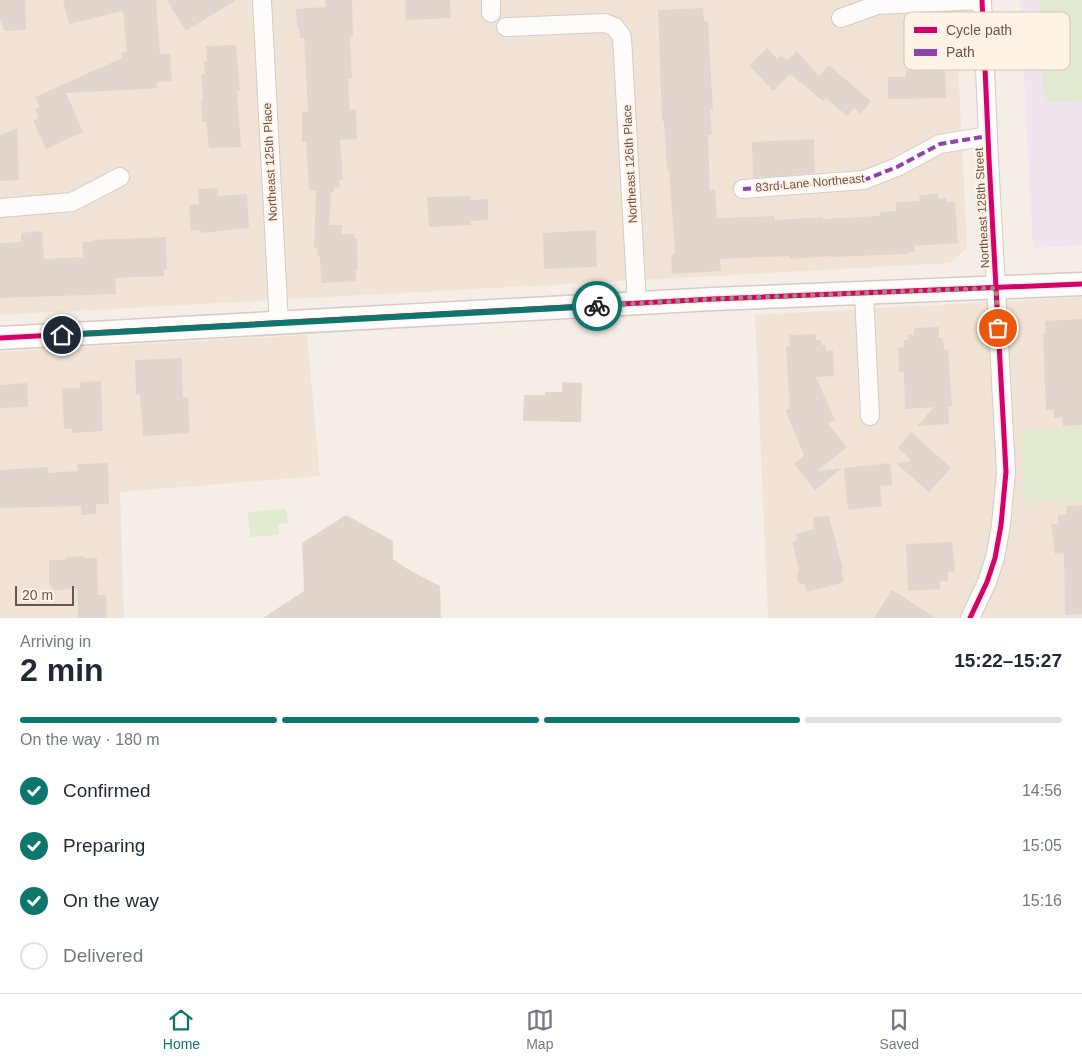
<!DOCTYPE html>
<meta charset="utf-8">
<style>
:root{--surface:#fff;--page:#f2f2f3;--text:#1f2937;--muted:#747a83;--line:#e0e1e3;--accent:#0f766e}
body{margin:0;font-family:Arial,sans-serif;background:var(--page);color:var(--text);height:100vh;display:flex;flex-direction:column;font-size:19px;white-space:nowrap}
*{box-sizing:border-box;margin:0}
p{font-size:16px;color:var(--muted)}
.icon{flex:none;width:28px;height:28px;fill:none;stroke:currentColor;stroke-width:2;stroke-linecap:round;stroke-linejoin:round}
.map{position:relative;height:618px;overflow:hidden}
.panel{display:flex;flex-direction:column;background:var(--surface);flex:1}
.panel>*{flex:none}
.scale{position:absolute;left:15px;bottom:12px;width:59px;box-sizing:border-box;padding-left:5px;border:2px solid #715448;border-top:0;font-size:14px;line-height:18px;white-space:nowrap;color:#715448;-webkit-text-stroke:4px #fff3e5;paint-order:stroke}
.pin{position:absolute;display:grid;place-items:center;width:42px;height:42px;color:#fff;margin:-21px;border:2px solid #fff;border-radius:50%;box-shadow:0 1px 5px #0007}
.courier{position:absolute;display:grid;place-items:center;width:50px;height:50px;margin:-25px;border:4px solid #0f766e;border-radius:50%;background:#fff;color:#222;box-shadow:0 1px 6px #0007}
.headline em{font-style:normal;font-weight:700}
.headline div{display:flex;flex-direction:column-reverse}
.headline{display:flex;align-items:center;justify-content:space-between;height:85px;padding:0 20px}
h1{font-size:32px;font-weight:700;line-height:38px}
.bar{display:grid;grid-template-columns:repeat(4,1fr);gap:8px 5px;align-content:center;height:60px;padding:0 20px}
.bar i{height:6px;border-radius:4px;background:var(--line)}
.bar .active{background:var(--accent)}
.bar p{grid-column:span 4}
ol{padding:0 20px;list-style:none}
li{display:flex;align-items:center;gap:15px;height:55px}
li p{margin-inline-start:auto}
li .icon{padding:5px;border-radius:50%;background:var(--accent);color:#fff;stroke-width:4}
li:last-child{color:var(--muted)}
li i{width:28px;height:28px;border:2px solid var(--line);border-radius:50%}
.tab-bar{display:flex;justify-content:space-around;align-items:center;height:70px;border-top:1px solid var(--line);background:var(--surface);font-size:14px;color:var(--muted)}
.tab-bar a{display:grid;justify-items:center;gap:2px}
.tab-bar .active{color:var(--accent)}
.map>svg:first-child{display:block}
.residential{fill:#f1e3d6}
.education{fill:#f0e5ef}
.green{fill:#e2ebd1}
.building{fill:#e1d6ce}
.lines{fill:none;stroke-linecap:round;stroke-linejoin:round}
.minor-casing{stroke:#d6cbc4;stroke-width:20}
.tertiary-casing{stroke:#d6cbc4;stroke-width:25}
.minor{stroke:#fefcfb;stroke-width:18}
.tertiary{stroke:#fefcfb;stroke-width:22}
.quiet{stroke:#8e44ad;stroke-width:4;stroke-dasharray:8 4;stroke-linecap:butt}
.cycleway-casing{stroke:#fff3e5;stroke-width:8}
.cycleway{stroke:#d6006c;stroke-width:5}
.done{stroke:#9f8a7f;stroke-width:5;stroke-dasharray:0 9}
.route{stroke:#0f766e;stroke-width:6}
.labels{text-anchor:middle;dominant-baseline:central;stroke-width:4;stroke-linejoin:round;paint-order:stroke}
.street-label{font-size:12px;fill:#715448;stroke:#fff3e5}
.key{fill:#fff3e5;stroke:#d4c3b6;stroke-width:1}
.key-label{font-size:14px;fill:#715448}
</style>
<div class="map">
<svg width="1082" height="618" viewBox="0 0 1082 618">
<rect width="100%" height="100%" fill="#f5eee6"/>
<g class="residential">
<path d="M0 0H955L967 248 950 263 0 315Z"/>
<path d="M1082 297V618H768L755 315Z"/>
<path d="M307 335 320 476 120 492 124 618H0V352Z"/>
</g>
<path class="education" d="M1020 0H1082V245L1033 248Z"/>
<g class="green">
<path d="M1039 0H1082V101L1044 103Z"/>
<path d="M1082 427V500L1024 502 1021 430Z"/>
<path d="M286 509 288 523 278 524 279 535 250 537 248 512Z"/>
</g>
<g class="building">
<path d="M0 0H25L26 30 5 31 0 20Z"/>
<path d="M63 0H156L160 54H170L172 81 157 82V88L145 89 66 93 83 132 46 149 33 121 39 118 35 110 40 107 35 97 122 58V52H127L123 11 69 24Z"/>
<path d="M167 0H236L186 31Z"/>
<path d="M325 0H352L353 36H350L352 78H348L350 110 356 109 357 139 340 140 343 179 339 180 340 187 334 188V192H331L329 225H342V234H354V238H357L358 270H356V281L321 283 320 256H318L317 248H314L316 190H309L306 142H302V112H308L304 38H300L299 28H297L296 9 326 7Z"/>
<path d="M405 0H450L451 18 406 20Z"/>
<path d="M703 8 704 21H708L713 110 710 111 712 135H708L710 190 715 189 717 218 775 216V220L823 217V219L880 216V212L896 211V202L920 201 919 195 938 194V199L946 198 947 202H955L958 243 914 246 915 252 908 253V254L833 257V256L789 259V256L720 259 721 271 672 274 671 255 675 254 669 169H667L664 121H662L658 10Z"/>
<path d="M236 45 240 91H237L241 147 209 148 206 122H202L201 101H203L201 74H205L204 62H207L206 46Z"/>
<path d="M767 48 777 59 781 55 787 60 797 51 819 76 829 65 871 101 861 114 854 108 847 116 826 98 823 101 790 74 773 91 749 65Z"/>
<path d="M945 70 946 98 888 99V77H906V71Z"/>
<path d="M17 128 19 180 0 181V136Z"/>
<path d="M814 139 815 173 753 178 752 142Z"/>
<path d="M218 188V196L247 194 249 228 201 233 200 230 191 231 189 205 199 204 198 189Z"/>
<path d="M470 196 471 200 488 199V220L471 221V225L429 227 427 197Z"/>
<path d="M596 230 597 267 544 269 543 233Z"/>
<path d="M42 231 44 259 83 257 82 242H92V240L166 237 167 270H164V276L115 278 116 294 0 298V243L21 242V233Z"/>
<path d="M1082 319V425L1063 426 1062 417 1054 418V410H1046L1043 333H1046L1045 321Z"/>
<path d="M939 327V338H943L944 350 948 349 952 406H948L949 424 917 426 934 407 905 409 904 372H899L898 348 904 347V340H908L907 335H914V328Z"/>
<path d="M815 334 816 340H821L822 345H825L826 351 833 350 834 376 816 377 835 420 828 424 847 447 817 471 842 468 815 490 794 464 804 455 785 410 790 408 786 347 790 346 789 335Z"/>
<path d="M182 358 183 398 188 397 190 433 143 436 140 395H136L135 360Z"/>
<path d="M101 381 103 431 72 433V429H64L62 388H80V382Z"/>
<path d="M562 382 582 383 581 422 523 421 524 395H545V392H562Z"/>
<path d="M27 383 28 407 0 408V385Z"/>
<path d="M911 432 951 468 929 492 896 463 912 461 898 448Z"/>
<path d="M108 463 109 504H96V514L81 515V506L0 508V470L48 467V473L78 471 77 464Z"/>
<path d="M890 463 892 485 880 486 882 506 848 510 844 468Z"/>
<path d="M1082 505V614L1065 615 1064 553 1055 554 1051 524H1058V515L1067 514 1066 506Z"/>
<path d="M346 515 393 541V559L409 570 440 586 441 618H263L304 591 302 543Z"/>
<path d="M829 516 843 569H841L844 582 807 592 805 585 798 582 797 576 799 569 792 542 797 540 796 534 814 529 813 517Z"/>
<path d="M952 542 955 571 948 572V581H940V589L908 591 906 544Z"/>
<path d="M84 556V558H97L98 595H106L107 618H78L77 589 55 590 49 584V560H66L67 557Z"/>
<path d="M892 590 900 595 936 618H874Z"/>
</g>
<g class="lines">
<defs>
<g id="minor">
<path d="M262 0 279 324"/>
<path d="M491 0V13"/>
<path d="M841 18 877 5 980 0"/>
<path d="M506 27 605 23 615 27 622 37 637 304"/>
<path d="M743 189 864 180 897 167 940 144 988 136"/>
<path d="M0 208 72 202 120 177"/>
<path d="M864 294 870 416"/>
<path d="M970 618 987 582 995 558 1001 525 1006 472 989 159 982 0"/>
</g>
<path id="tertiary" d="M0 338 713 299 1082 284"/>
</defs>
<use href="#minor" class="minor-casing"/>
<use href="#tertiary" class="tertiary-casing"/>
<use href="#minor" class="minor"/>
<use href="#tertiary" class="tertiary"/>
<path class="quiet" d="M743 189 864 180 897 167 940 144 988 136"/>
<defs>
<g id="cycleway">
<path d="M0 338 713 299 1082 284"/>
<path d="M970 618 987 582 995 558 1001 525 1006 472 989 159 982 0"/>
</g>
</defs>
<use href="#cycleway" class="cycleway-casing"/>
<use href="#cycleway" class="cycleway"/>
</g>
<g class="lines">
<path class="done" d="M597 306 712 299 996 288 998 328"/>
<path class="route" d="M62 335 597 306"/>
</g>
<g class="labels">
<g class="street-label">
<text transform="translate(270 162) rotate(-93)">Northeast 125th Place</text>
<text transform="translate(630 164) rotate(-93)">Northeast 126th Place</text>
<text transform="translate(810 183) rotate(-5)">83rd Lane Northeast</text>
<text transform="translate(982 208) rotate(-93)">Northeast 128th Street</text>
</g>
</g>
<rect x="904" y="12" width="166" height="58" rx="8" class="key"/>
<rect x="914" y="27" width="23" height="6" fill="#d6006c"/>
<rect x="914" y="49" width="23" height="7" fill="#8e44ad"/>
<g class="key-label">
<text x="946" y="35">Cycle path</text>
<text x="946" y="57">Path</text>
</g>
</svg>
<div class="scale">20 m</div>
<div class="pin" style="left:998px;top:328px;background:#ea580c"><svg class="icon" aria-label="bag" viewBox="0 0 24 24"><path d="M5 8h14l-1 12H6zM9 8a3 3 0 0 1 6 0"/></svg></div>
<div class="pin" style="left:62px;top:335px;background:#1f2937"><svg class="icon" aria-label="home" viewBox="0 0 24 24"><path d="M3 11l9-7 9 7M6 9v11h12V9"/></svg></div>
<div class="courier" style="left:597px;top:306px"><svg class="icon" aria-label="bike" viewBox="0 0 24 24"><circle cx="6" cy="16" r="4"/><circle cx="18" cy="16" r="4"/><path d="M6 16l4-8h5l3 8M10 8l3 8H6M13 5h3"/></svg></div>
</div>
<section class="panel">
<div class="headline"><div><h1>2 min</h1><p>Arriving in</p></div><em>15:22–15:27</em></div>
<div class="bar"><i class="active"></i><i class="active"></i><i class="active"></i><i></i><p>On the way · 180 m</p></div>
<ol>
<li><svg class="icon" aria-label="check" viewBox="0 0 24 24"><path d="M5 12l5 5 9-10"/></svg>Confirmed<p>14:56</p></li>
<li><svg class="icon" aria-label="check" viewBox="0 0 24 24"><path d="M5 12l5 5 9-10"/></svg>Preparing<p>15:05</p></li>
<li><svg class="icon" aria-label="check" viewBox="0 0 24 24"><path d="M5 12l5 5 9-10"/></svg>On the way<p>15:16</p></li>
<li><i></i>Delivered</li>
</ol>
</section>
<nav class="tab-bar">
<a class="active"><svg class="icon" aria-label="home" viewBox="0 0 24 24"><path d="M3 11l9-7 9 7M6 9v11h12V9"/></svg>Home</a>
<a><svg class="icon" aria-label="map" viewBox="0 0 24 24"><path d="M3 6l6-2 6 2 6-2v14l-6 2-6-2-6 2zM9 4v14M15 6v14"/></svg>Map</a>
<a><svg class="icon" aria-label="saved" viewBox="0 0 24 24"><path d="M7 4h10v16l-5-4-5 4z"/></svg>Saved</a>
</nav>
